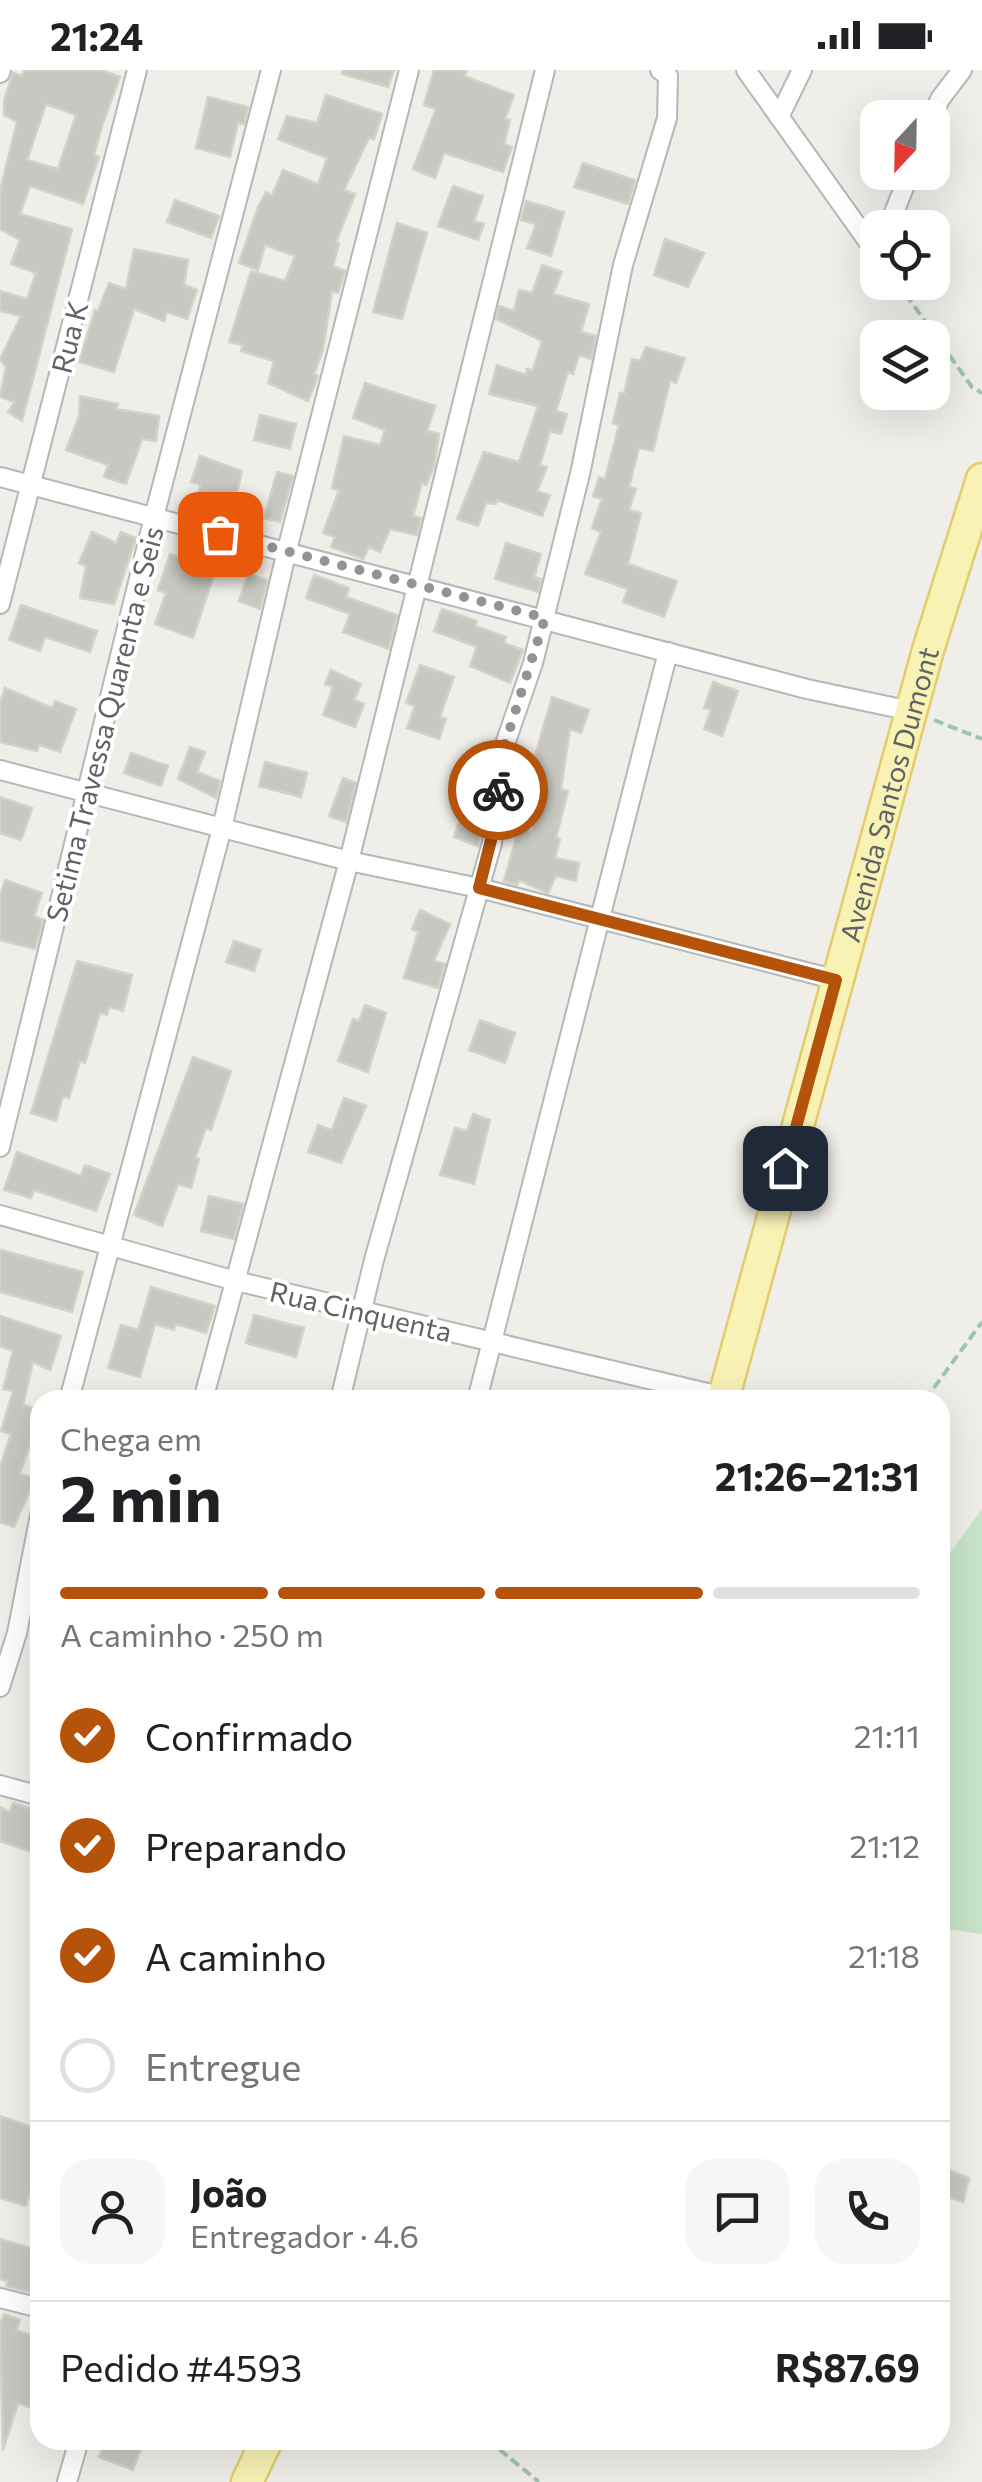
<!DOCTYPE html>
<html lang="pt">
<meta charset="utf-8">
<style>
:root{--surface:#fff;--page:#f6f6f6;--text:#202124;--muted:#757577;--line:#e0e0e0;--accent:#b45309}
body{margin:0;font-family:Commissioner,sans-serif;background:var(--page);color:var(--text);height:100vh;display:flex;flex-direction:column;font-size:38px;white-space:nowrap}
*{box-sizing:border-box;margin:0}
p{font-size:32px;color:var(--muted)}
.icon{flex:none;width:55px;height:55px;fill:none;stroke:currentColor;stroke-width:2;stroke-linecap:round;stroke-linejoin:round}
.map{position:relative;flex:1;overflow:hidden}
.panel{position:absolute;left:30px;top:1320px;width:920px;height:1060px;display:flex;flex-direction:column;background:var(--surface);border-radius:30px;box-shadow:0 10px 40px #0002}
.panel>*{flex:none}
.needle{width:65px;rotate:202deg}
.buttons{position:absolute;left:860px;top:30px;display:grid;gap:20px}
.buttons a{display:grid;place-items:center;width:90px;height:90px;border-radius:20px;background:var(--surface);box-shadow:0 10px 40px #0002;font-size:50px}
.pin{position:absolute;display:grid;place-items:center;width:85px;height:85px;color:#fff;margin:-42px;border-radius:20px;box-shadow:0 5px 15px #0006}
.courier{position:absolute;display:grid;place-items:center;width:100px;height:100px;margin:-50px;border:8px solid #b45309;border-radius:50%;background:#fff;color:#222;box-shadow:0 2px 12px #0007}
.head em{font-style:normal;font-weight:700}
.head div{display:flex;flex-direction:column-reverse}
.head{display:flex;align-items:center;justify-content:space-between;height:170px;padding:0 30px}
h1{font-size:65px;font-weight:700;line-height:75px}
.bar{display:grid;grid-template-columns:repeat(4,1fr);gap:15px 10px;align-content:center;height:120px;padding:0 30px}
.bar i{height:12px;border-radius:8px;background:var(--line)}
.bar .current{background:var(--accent)}
.bar p{grid-column:span 4}
.line{display:flex;align-items:center;gap:25px;padding:0 30px;border-top:2px solid var(--line)}
.line div{flex:1}
.round{display:grid;place-items:center;flex:none;width:105px;height:105px;border-radius:30px;background:var(--page)}
ol{padding:0 30px;list-style:none}
li{display:flex;align-items:center;gap:30px;height:110px}
li p{margin-inline-start:auto}
li .icon{padding:10px;border-radius:50%;background:var(--accent);color:#fff;stroke-width:4}
li:last-child{color:var(--muted)}
li i{width:55px;height:55px;border:5px solid var(--line);border-radius:50%}
.status{display:flex;justify-content:space-between;align-items:center;height:70px;padding:0 50px;background:var(--surface);direction:ltr}
.status svg{height:28px;fill:currentColor}
.map>svg:first-child{display:block}
.green{fill:#c7e4c9}
.building{fill:#c8c8c2;stroke:#d4d1c7;stroke-width:2.5;fill-rule:evenodd}
.lines{fill:none;stroke-linecap:round;stroke-linejoin:round}
.street-casing{stroke:#b5b7bb;stroke-width:22}
.primary-casing{stroke:#e4cb6c;stroke-width:35}
.path{stroke:#a0c3ac;stroke-width:4;stroke-dasharray:10 5;stroke-linecap:butt}
.street{stroke:#fff;stroke-width:18}
.primary{stroke:#f8f2b5;stroke-width:30}
.done{stroke:#929394;stroke-width:10;stroke-dasharray:0 18}
.route{stroke:#b45309;stroke-width:12}
.labels{text-anchor:middle;dominant-baseline:central;stroke-width:8;stroke-linejoin:round;paint-order:stroke}
.street-label{font-size:28px;fill:#5f6266;stroke:#fff}
</style>
<div class="status"><b>21:24</b><svg viewBox="0 0 49 12"><path d="M0 12V9h3v3zM5 12V6h3v6zM10 12V3h3v9zM15 12V0h3v12zM26 1h20v11H26zM47 4h2v5h-2z"/></svg></div>
<div class="map">
<svg width="982" height="2412" viewBox="0 0 982 2412">
<rect width="100%" height="100%" fill="#f0eee8"/>
<path class="green" d="M982 1439V1864L940 1858V1496Z"/>
<g class="building">
<path d="M24 0H102L120 7 102 56 94 85 99 87 83 134 30 116 20 144 72 159 22 351 8 342 15 332 0 327 6 297 0 289 21 246 0 241V221L27 229 36 203 11 194 20 170 0 159V121L17 52 4 45V31L13 3 22 6ZM46 34 76 45 58 99 27 90Z"/>
<path d="M343 0H394L388 17 342 4Z"/>
<path d="M434 0H467L464 6 514 25 505 49 510 50 504 74 512 77 503 102 444 83 435 108 413 99 436 39 424 35Z"/>
<path d="M326 25 382 44 374 69 369 68 344 120 355 124 336 172 339 173 333 196 345 201 338 223 332 221 323 280 314 304 318 306 308 331 268 313 274 291 241 281 243 275 229 272 251 201 285 211 295 186 265 175 258 200 239 193 258 137 266 122 272 125 283 100 318 114 327 88 278 69 287 46 317 53Z"/>
<path d="M208 27 248 37 244 54 238 53 230 87 196 78Z"/>
<path d="M583 93 635 110 628 134 574 117Z"/>
<path d="M453 116 483 126 474 151 484 154 478 170 438 156Z"/>
<path d="M175 130 219 146 211 168 167 152Z"/>
<path d="M526 131 564 142 551 186 527 178 536 154 521 150Z"/>
<path d="M397 153 427 163 402 249 373 242Z"/>
<path d="M665 169 704 183 688 217 654 205Z"/>
<path d="M134 179 188 190 184 215 197 220 187 249 167 242 164 251 134 239 114 302 79 292 95 240 98 241 109 213 126 219Z"/>
<path d="M542 195 562 202 553 224 589 234 581 262 596 266 591 289 579 285 573 304 568 302 556 341 567 344 561 364 550 361 540 395 547 397 537 421 550 425 542 446 497 430 496 434 486 433 478 456 457 449 484 382 519 392 538 336 489 324 497 295 526 305 527 299 533 300 542 271 496 249 499 236 514 241 519 220 532 223Z"/>
<path d="M646 277 685 288 676 313 670 311 653 381 639 378 629 417 636 419 629 440 641 443 628 494 677 511 664 547 623 532 628 519 585 504 601 462 592 458 602 429 593 426 599 407 605 409 619 355 613 353 620 323 624 324 632 289 640 291Z"/>
<path d="M365 313 435 336 427 361 439 364 434 397 426 415 422 413 413 446 421 448 417 465 390 459 380 482 369 477 363 489 331 477 335 467 323 463 339 420 332 418 344 366 380 375 385 360 353 348Z"/>
<path d="M80 326 118 334 116 339 159 346 156 371 142 369 126 414 104 407 108 395 66 380 79 346Z"/>
<path d="M260 345 296 354 290 379 254 370Z"/>
<path d="M200 386 242 401 230 453 192 440 201 415 191 412Z"/>
<path d="M277 402 293 406 280 452 264 448Z"/>
<path d="M92 462 116 473 121 462 136 468 114 534 80 528 86 496 79 493Z"/>
<path d="M191 473 221 483 193 568 155 554 166 523 158 520 170 484 186 490Z"/>
<path d="M506 473 541 484 534 507 541 509 538 522 495 509Z"/>
<path d="M248 504 267 510 260 539 239 531Z"/>
<path d="M314 505 349 518 346 527 397 545 389 579 343 562 350 544 306 528Z"/>
<path d="M21 535 97 561 90 582 45 567 40 581 9 570Z"/>
<path d="M442 539 477 551 475 556 506 567 504 573 523 580 510 613 470 596 477 577 434 561Z"/>
<path d="M420 595 454 607 440 647 446 649 439 669 407 658 415 636 406 633Z"/>
<path d="M331 600 361 614 354 630 364 634 355 657 323 645 333 617 325 614Z"/>
<path d="M713 612 738 621 722 666 704 659 711 640 704 638Z"/>
<path d="M5 618 52 638 55 631 76 639 60 682 39 675 37 681 0 672V633Z"/>
<path d="M552 627 589 640 581 663 570 659 561 719 568 721 556 768 560 769 555 788 579 793 576 811 556 806 548 823 519 810 517 815 504 811 519 758 532 762 540 729 524 724Z"/>
<path d="M190 677 205 682 197 702 220 711 216 728 178 709Z"/>
<path d="M131 683 168 696 161 716 124 703Z"/>
<path d="M265 692 307 703 301 727 259 716Z"/>
<path d="M343 708 356 713 346 752 329 746Z"/>
<path d="M0 727 32 738 21 770 0 763Z"/>
<path d="M464 738 483 745 478 776 454 767Z"/>
<path d="M5 810 42 823 34 846 43 850 35 879 0 870V827Z"/>
<path d="M420 840 450 854 434 891 445 894 438 918 404 908 418 862 412 859Z"/>
<path d="M234 871 261 880 254 901 226 892Z"/>
<path d="M77 891 132 905 123 941 109 937 107 945 100 943 85 993 80 991 69 1028 63 1026 56 1051 31 1043Z"/>
<path d="M365 935 386 943 368 1002 338 991 353 949 359 951Z"/>
<path d="M480 950 515 963 505 993 469 980Z"/>
<path d="M193 987 231 1001 211 1060 206 1058 195 1088 199 1089 191 1118 178 1114 162 1156 134 1145Z"/>
<path d="M344 1028 366 1036 341 1093 308 1082 318 1055 332 1060Z"/>
<path d="M473 1044 490 1050 474 1114 440 1105 455 1058 467 1061Z"/>
<path d="M17 1082 81 1106 85 1095 110 1104 96 1141 34 1120 31 1128 4 1120Z"/>
<path d="M209 1126 243 1134 234 1169 201 1161Z"/>
<path d="M0 1180 83 1202 72 1242 0 1222Z"/>
<path d="M151 1217 215 1236 206 1263 176 1254 174 1260 155 1254 140 1307 108 1298 121 1255 138 1260Z"/>
<path d="M254 1245 304 1258 296 1287 246 1273Z"/>
<path d="M0 1246 61 1266 50 1300 33 1292 23 1335 40 1340V1345L20 1404 35 1408 14 1457 0 1452V1397L11 1364 1 1361 13 1321 3 1319 13 1281 0 1276Z"/>
<path d="M13 1733 40 1742V1785L0 1771V1737L10 1742Z"/>
<path d="M0 2046 40 2060V2089L26 2136 0 2128Z"/>
<path d="M946 2099 969 2108 963 2132 940 2124Z"/>
<path d="M0 2169 40 2181V2225L6 2216 8 2211 0 2209Z"/>
<path d="M4 2244 20 2250 16 2260 40 2268V2305L29 2337 18 2333 3 2380 0 2254Z"/>
<path d="M106 2370H144L133 2400 99 2387Z"/>
</g>
<g class="lines">
<defs>
<g id="street">
<path d="M746 0 877 184"/>
<path d="M0 3 1 0"/>
<path d="M779 47 802 0"/>
<path d="M932 48 940 29 962 0"/>
<path d="M888 158 910 102"/>
<path d="M0 407 807 619 911 641"/>
<path d="M0 534 137 0"/>
<path d="M0 700 349 791 479 818 837 910"/>
<path d="M0 1077 154 447 271 0"/>
<path d="M0 1145 232 1210 724 1327"/>
<path d="M69 1330 222 758 287 480 409 0"/>
<path d="M203 1330 349 791 545 0"/>
<path d="M340 1330 374 1190 492 773 504 677 533 593 580 404 623 195 667 48 668 6 660 0"/>
<path d="M477 1330 668 582"/>
<path d="M0 1617 17 1563 40 1445"/>
<path d="M0 1715 40 1726"/>
<path d="M0 2228 40 2238"/>
<path d="M67 2412 79 2370"/>
</g>
<g id="primary">
<path id="s1" d="M723 1330 928 580 982 409"/>
<path d="M247 2412 267 2370"/>
</g>
</defs>
<use href="#street" class="street-casing"/>
<use href="#primary" class="primary-casing"/>
<g class="path">
<path d="M897 212 972 317 982 323"/>
<path d="M934 650 982 669"/>
<path d="M925 1330 982 1252"/>
<path d="M488 2370 539 2412"/>
</g>
<use href="#street" class="street"/>
<use href="#primary" class="primary"/>
</g>
<g class="lines">
<path class="done" d="M220 464 545 548 504 677 498 720"/>
<path class="route" d="M498 720 497 746 479 818 836 910 785 1098"/>
</g>
<g class="labels">
<g class="street-label">
<text transform="translate(69 267) rotate(-76)">Rua K</text>
<text transform="translate(104 654) rotate(-76)">Setima Travessa Quarenta e Seis</text>
<text stroke="none"><textPath href="#s1" startOffset="628">Avenida Santos Dumont</textPath></text>
<text transform="translate(361 1241) rotate(13)">Rua Cinquenta</text>
</g>
</g>
</svg>
<div class="buttons">
<a><svg class="needle" viewBox="-14 -14 28 28"><path d="M0-13l5 13h-10z" fill="#e53935"/><path d="M0 13l5-13h-10z" fill="#757577"/></svg></a>
<a><svg class="icon" aria-label="locate" viewBox="0 0 24 24"><circle cx="12" cy="12" r="6"/><path d="M12 2v4M12 18v4M2 12h4M18 12h4"/></svg></a>
<a><svg class="icon" aria-label="layers" viewBox="0 0 24 24"><path d="M12 4l9 5-9 5-9-5zM3 14l9 5 9-5"/></svg></a>
</div>
<div class="pin" style="left:220px;top:464px;background:#ea580c"><svg class="icon" aria-label="bag" viewBox="0 0 24 24"><path d="M5 8h14l-1 12H6zM9 8a3 3 0 0 1 6 0"/></svg></div>
<div class="pin" style="left:785px;top:1098px;background:#1f2937"><svg class="icon" aria-label="home" viewBox="0 0 24 24"><path d="M3 11l9-7 9 7M6 9v11h12V9"/></svg></div>
<div class="courier" style="left:498px;top:720px"><svg class="icon" aria-label="bike" viewBox="0 0 24 24"><circle cx="6" cy="16" r="4"/><circle cx="18" cy="16" r="4"/><path d="M6 16l4-8h5l3 8M10 8l3 8H6M13 5h3"/></svg></div>
<section class="panel">
<div class="head"><div><h1>2 min</h1><p>Chega em</p></div><em>21:26–21:31</em></div>
<div class="bar"><i class="current"></i><i class="current"></i><i class="current"></i><i></i><p>A caminho · 250 m</p></div>
<ol>
<li><svg class="icon" aria-label="check" viewBox="0 0 24 24"><path d="M5 12l5 5 9-10"/></svg>Confirmado<p>21:11</p></li>
<li><svg class="icon" aria-label="check" viewBox="0 0 24 24"><path d="M5 12l5 5 9-10"/></svg>Preparando<p>21:12</p></li>
<li><svg class="icon" aria-label="check" viewBox="0 0 24 24"><path d="M5 12l5 5 9-10"/></svg>A caminho<p>21:18</p></li>
<li><i></i>Entregue</li>
</ol>
<div class="line" style="height:180px"><a class="round"><svg class="icon" aria-label="person" viewBox="0 0 24 24"><circle cx="12" cy="8" r="4"/><path d="M4 21q1-7 8-7t8 7"/></svg></a><div><b>João</b><p>Entregador · 4.6</p></div><a class="round"><svg class="icon" aria-label="chat" viewBox="0 0 24 24"><path d="M4 5h16v11H9l-5 4z"/></svg></a><a class="round"><svg class="icon" aria-label="phone" viewBox="0 0 24 24"><path d="M5 4h4l2 5-3 2q2 4 5 5l2-3 5 2v4C11 20 4 13 5 4z"/></svg></a></div>
<div class="line" style="height:130px"><div>Pedido #4593</div><b>R$87.69</b></div>
</section>
</div>
